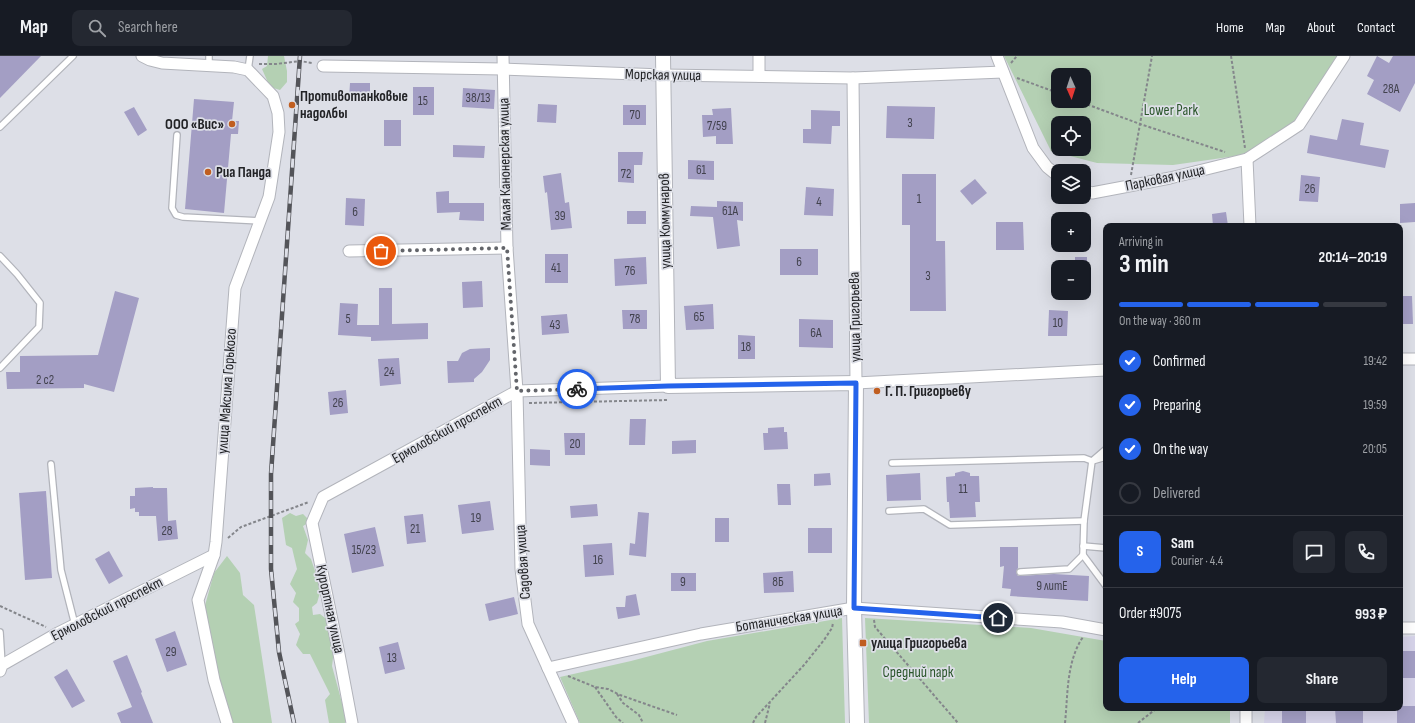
<!DOCTYPE html>
<meta charset="utf-8">
<style>
:root{--surface:#171b24;--page:#242831;--text:#f1f3f6;--muted:#9ea1a6;--line:#363941;--accent:#2563eb}
body{margin:0;font-family:"Sofia Sans Condensed",sans-serif;background:var(--page);color:var(--text);height:100vh;display:flex;flex-direction:column;font-size:15px;white-space:nowrap}
*{box-sizing:border-box;margin:0}
p{font-size:13px;color:var(--muted)}
.icon{flex:none;width:22px;height:22px;fill:none;stroke:currentColor;stroke-width:2;stroke-linecap:round;stroke-linejoin:round}
.map{position:relative;flex:1;overflow:hidden}
.panel{position:absolute;left:1103px;top:167px;width:300px;height:488px;display:flex;flex-direction:column;background:var(--surface);border-radius:8px;box-shadow:0 4px 16px #0002}
.panel>*{flex:none}
.needle{width:26px;rotate:177deg}
.controls{position:absolute;left:1051px;top:12px;display:grid;gap:8px}
.controls a{display:grid;place-items:center;width:40px;height:40px;border-radius:8px;background:var(--surface);box-shadow:0 4px 16px #0002;font-size:20px}
.pin{position:absolute;display:grid;place-items:center;width:34px;height:34px;color:#fff;margin:-17px;border:2px solid #fff;border-radius:50%;box-shadow:0 1px 4px #0007}
.courier{position:absolute;display:grid;place-items:center;width:40px;height:40px;margin:-20px;border:3px solid #2563eb;border-radius:50%;background:#fff;color:#222;box-shadow:0 1px 5px #0007}
.overview em{font-style:normal;font-weight:700}
.overview div{display:flex;flex-direction:column-reverse}
.overview{display:flex;align-items:center;justify-content:space-between;height:68px;padding:0 16px}
h1{font-size:26px;font-weight:700;line-height:30px}
.bar{display:grid;grid-template-columns:repeat(4,1fr);gap:6px 4px;align-content:center;height:48px;padding:0 16px}
.bar i{height:5px;border-radius:3px;background:var(--line)}
.bar .current{background:var(--accent)}
.bar p{grid-column:span 4}
.line{display:flex;align-items:center;gap:10px;padding:0 16px;border-top:1px solid var(--line)}
.line div{flex:1}
.round{display:grid;place-items:center;flex:none;width:42px;height:42px;border-radius:8px;background:var(--page)}
ol{padding:0 16px;list-style:none}
li{display:flex;align-items:center;gap:12px;height:44px}
li p{margin-inline-start:auto}
li .icon{padding:4px;border-radius:50%;background:var(--accent);color:#fff;stroke-width:4}
li:last-child{color:var(--muted)}
li i{width:22px;height:22px;border:2px solid var(--line);border-radius:50%}
.button{display:flex;gap:8px;margin-top:auto;padding:8px 16px}
.button a{flex:1;height:46px;border-radius:8px;background:var(--accent);color:#fff;font-size:16px;font-weight:700;line-height:46px;text-align:center}
.button a+a{background:var(--page);color:var(--text)}
header{display:flex;align-items:center;gap:24px;box-sizing:border-box;height:56px;padding:0 20px;background:var(--surface);border-bottom:1px solid var(--line)}
header strong{font-size:19px}
nav{display:flex;gap:22px;margin-inline-start:auto;font-size:14px}
.search{width:280px;height:36px;background:var(--page);display:flex;align-items:center;gap:10px;box-sizing:border-box;padding:0 14px;border-radius:8px;color:var(--muted);font-size:15px}
.map>svg:first-child{display:block}
.commercial{fill:#d6d3e9}
.green{fill:#b4d0b3;fill-rule:evenodd}
.building{fill:#a39ec4}
.lines{fill:none;stroke-linecap:round;stroke-linejoin:round}
.service-casing{stroke:#b2b4bb;stroke-width:8}
.minor-casing{stroke:#b2b4bb;stroke-width:13}
.tertiary-casing{stroke:#b2b4bb;stroke-width:16}
.path{stroke:#84868b;stroke-width:2;stroke-dasharray:3 2;stroke-linecap:butt}
.service{stroke:#fff;stroke-width:5.5}
.minor{stroke:#fff;stroke-width:11}
.tertiary{stroke:#fff;stroke-width:14}
.rail-casing{stroke:#535459;stroke-width:4.5}
.rail{stroke:#dddfe7;stroke-width:3;stroke-dasharray:9;stroke-linecap:butt}
.done{stroke:#63656a;stroke-width:4;stroke-dasharray:0 7.2}
.route{stroke:#2563eb;stroke-width:5}
.poi-dot{fill:#c05e20;stroke:#dddfe7;stroke-width:1.5}
.labels{text-anchor:middle;dominant-baseline:central;stroke-width:3.5;stroke-linejoin:round;paint-order:stroke}
.number-label{font-size:13px;fill:#42424e}
.street-label{font-size:15px;fill:#222326;stroke:#dddfe7}
.poi-label{font-size:15px;font-weight:bold;fill:#222326;stroke:#dddfe7;text-anchor:start}
.park-label{font-size:15px;fill:#2b562b;stroke:#dddfe7}
</style>
<header>
<strong>Map</strong>
<div class="search"><svg class="icon" aria-label="search" viewBox="0 0 24 24"><circle cx="10" cy="10" r="6"/><path d="M15 15l6 6"/></svg>Search here</div>
<nav><a>Home</a><a>Map</a><a>About</a><a>Contact</a></nav>
</header>
<div class="map">
<svg width="1415" height="667" viewBox="0 0 1415 667">
<rect width="100%" height="100%" fill="#dddfe7"/>
<path class="commercial" d="M1415 580V667H1264L1265 652H1400V581Z"/>
<g class="green">
<path d="M268 0H284L287 15V26L280 34 270 31 262 13 267 10Z"/>
<path d="M1004 0H1338L1295 65 1243 99 1173 109 1097 107 1051 95ZM1058 19H1084V45H1058ZM1058 67H1084V93H1058Z"/>
<path d="M290 457 296 460 303 458 307 462 308 467 303 470 308 484 305 497 311 503 321 533 317 547 312 551 313 559 320 558 330 566 329 579 334 594 332 610 345 658V667H329L325 644 330 638 310 598H303L296 589 300 578 295 568 299 565V552L293 546 296 537 290 528 297 513 292 492 286 489 282 462Z"/>
<path d="M227 500 240 517 243 539 254 549 272 667H230L217 623 204 553 214 517Z"/>
<path d="M842 562 845 667H580L560 621 631 605 707 585Z"/>
<path d="M865 562 1031 572 1106 585V652H1230V667H869Z"/>
</g>
<g class="building">
<path d="M0 0H41L0 42Z"/>
<path d="M1377 0 1389 7 1393 0H1415V27L1400 56 1367 38 1374 24 1367 20Z"/>
<path d="M350 27H370V45L349 44Z"/>
<rect x="413" y="31" width="21" height="28"/>
<path d="M463 32 495 34 494 53 462 51Z"/>
<path d="M194 43 234 46 232 65H239L238 78H231L224 157 185 153Z"/>
<path d="M538 48 557 49 556 67 537 66Z"/>
<rect x="623" y="49" width="23" height="20"/>
<path d="M887 50 935 51 934 83 886 82Z"/>
<path d="M134 51 147 74 138 80 124 56Z"/>
<path d="M731 52 733 88H716V80L703 81 702 59H713L712 53Z"/>
<path d="M811 54 840 55V70H832L831 88 803 87V73H811Z"/>
<path d="M1342 63 1364 67 1360 89 1389 94 1385 112 1307 97 1310 79 1337 84Z"/>
<rect x="384" y="64" width="17" height="26"/>
<path d="M453 89 485 90 484 102 453 101Z"/>
<path d="M618 96H643L642 109H634V127L618 126Z"/>
<path d="M688 104 714 105V124L688 123Z"/>
<path d="M561 117 565 147 569 146 572 172 551 174 547 136 545 137 543 120Z"/>
<path d="M902 118H936V185H945L946 255H910V169H902Z"/>
<path d="M1301 119 1320 121 1318 146 1299 145Z"/>
<path d="M975 123 987 137 972 149 960 135Z"/>
<path d="M806 131 834 133 833 160 804 159Z"/>
<path d="M449 135V147H484V165L459 164 460 156 437 157 436 136Z"/>
<path d="M346 142 365 143 364 170 345 169Z"/>
<path d="M717 145 743 146V165L737 164 740 190 717 193 713 161 690 160 691 150 717 151Z"/>
<path d="M1415 147V166L1400 167V148Z"/>
<rect x="627" y="155" width="19" height="13"/>
<path d="M1226 156 1228 170H1213L1212 158Z"/>
<path d="M996 166H1023L1024 194H996Z"/>
<rect x="780" y="193" width="38" height="26"/>
<rect x="545" y="198" width="23" height="29"/>
<path d="M646 201 647 228 615 230 614 203Z"/>
<rect x="1075" y="201" width="12" height="10"/>
<path d="M482 225 483 251 463 252 462 226Z"/>
<path d="M379 232H392V268L428 267V283L371 285V281L338 279 340 247 358 248 357 269H379Z"/>
<path d="M115 235 139 242 114 336 84 328V332L7 333 6 316H20V300L98 299Z"/>
<path d="M1400 240H1412L1413 268H1400Z"/>
<path d="M713 248 714 273 686 274 684 250Z"/>
<path d="M622 254H647V273H623Z"/>
<path d="M1049 254 1068 255 1067 280H1048Z"/>
<path d="M567 258 569 277 542 279 541 260Z"/>
<path d="M799 263 833 264V292L799 291Z"/>
<path d="M738 279 755 280V303H738Z"/>
<path d="M490 292V304L482 316 474 323V326L448 327 447 305H458L462 297 470 293Z"/>
<path d="M399 302 401 328 380 330 378 303Z"/>
<path d="M346 334 348 357 330 359 328 336Z"/>
<path d="M630 363H646L645 389H629Z"/>
<path d="M784 371V376H787L788 393 764 394 763 377H768V372Z"/>
<path d="M564 377H585V399H565Z"/>
<path d="M696 384V397L672 398V385Z"/>
<path d="M530 393 550 394V410L530 409Z"/>
<path d="M963 415 970 417V420H979L980 446H975L976 461 950 462 949 446H947L946 421 955 420V417Z"/>
<path d="M830 417 831 429 814 430V418Z"/>
<path d="M920 417 921 444 887 445 886 419Z"/>
<path d="M777 428H790L791 449H778Z"/>
<path d="M153 431V432H167L168 465 176 464 178 483 158 485 156 460H139V456H135V452L130 453V440H135V432Z"/>
<path d="M46 435 52 522 25 524 19 437Z"/>
<path d="M490 445 494 474 462 478 458 449Z"/>
<path d="M597 448 598 460 571 462 570 450Z"/>
<path d="M638 456 649 457 646 501 629 499 630 487 635 488Z"/>
<path d="M423 458 426 486 407 488 404 460Z"/>
<rect x="715" y="462" width="14" height="24"/>
<path d="M375 471 384 510 352 517 344 478Z"/>
<rect x="808" y="472" width="24" height="25"/>
<path d="M612 487 614 519 585 521 583 489Z"/>
<path d="M1000 491H1018V512L1016 516 1018 520 1054 518 1089 520 1088 545 1010 540 1011 533 1002 532 1004 510 1000 511Z"/>
<path d="M109 495 123 520 109 528 95 503Z"/>
<path d="M793 515 794 536 764 537 763 517Z"/>
<rect x="671" y="517" width="25" height="18"/>
<path d="M636 538 640 559 618 563 616 551H625L626 540Z"/>
<path d="M514 541 518 558 489 565 485 548Z"/>
<path d="M175 575 187 609 167 616 155 583Z"/>
<path d="M398 586 405 613 385 618 379 591Z"/>
<rect x="1400" y="595" width="15" height="27"/>
<path d="M127 599 142 636 141 637 153 667H121L117 657 132 651 113 605Z"/>
<path d="M67 613 85 645 72 652 54 621Z"/>
<path d="M1400 650H1415V667H1397V652H1400Z"/>
<rect x="1282" y="652" width="24" height="15"/>
<path d="M1335 652H1363V667H1336Z"/>
</g>
<g class="lines">
<defs>
<g id="service">
<path d="M209 10V0"/>
<path d="M248 14 250 0"/>
<path d="M0 71 73 0"/>
<path d="M177 79 172 152 176 159 183 161 260 165"/>
<path d="M0 200 17 218 40 247 39 271 0 312"/>
<path d="M892 407 1084 402 1092 405 1106 401"/>
<path d="M51 408 61 514 75 569"/>
<path d="M889 455 924 453 950 469 1084 465"/>
<path d="M1083 490 1106 492"/>
<path d="M1083 499 1106 530"/>
<path d="M1020 516 1069 513 1083 499 1084 465 1092 405 1106 393"/>
<path d="M0 576 2 609"/>
</g>
<g id="minor">
<path d="M142 0 150 4 162 7 234 11 248 14 273 40 278 57 279 76 269 141 235 232 216 486 214 499 198 544 214 624 227 667"/>
<path d="M503 0 507 192 517 335 521 513 528 568 573 667"/>
<path d="M759 0V20"/>
<path d="M997 0 1033 92 1047 111 1058 120"/>
<path d="M323 10 503 13 663 19 853 22 1003 16"/>
<path d="M853 22 856 327 1106 314"/>
<path d="M1247 103 1250 170"/>
<path d="M1084 134 1092 137 1129 130 1170 122 1247 103 1299 69 1344 0"/>
<path d="M349 195 507 192"/>
<path d="M1400 303H1415"/>
<path d="M1400 572H1415"/>
<path d="M548 612 701 578 854 552 1062 566 1106 574"/>
<path d="M0 615 2 609 58 577 214 499"/>
<path d="M352 667 339 598 312 467 323 441 517 335 668 330"/>
<path d="M1246 667V652"/>
</g>
<path id="tertiary" d="M663 0 668 330 856 327 854 552 857 667"/>
</defs>
<use href="#service" class="service-casing"/>
<use href="#minor" class="minor-casing"/>
<use href="#tertiary" class="tertiary-casing"/>
<g class="path">
<path d="M1231 0 1245 92"/>
<path d="M1011 7 1017 0"/>
<path d="M259 8H276L300 5 312 7"/>
<path d="M1017 22 1058 37"/>
<path d="M1078 45 1140 68 1225 96"/>
<path d="M1131 119 1152 0"/>
<path d="M529 347 668 344"/>
<path d="M228 482 241 471 309 446"/>
<path d="M0 550 46 571"/>
<path d="M874 564 875 571 958 667"/>
<path d="M568 620 595 631 608 633 620 639 677 659"/>
<path d="M595 631 616 661 623 667"/>
<path d="M617 638 623 647 639 659 643 667"/>
<path d="M753 667 756 661 804 609 824 584 832 572 833 567"/>
<path d="M765 667 770 647"/>
<path d="M1065 667C1068 639 1066 606 1083 581"/>
<path d="M1138 667 1157 652"/>
</g>
<use href="#service" class="service"/>
<use href="#minor" class="minor"/>
<use href="#tertiary" class="tertiary"/>
<defs>
<path id="rail" d="M294 667 279 596 271 513V418L300 0"/>
</defs>
<use href="#rail" class="rail-casing"/>
<use href="#rail" class="rail"/>
</g>
<g class="lines">
<path class="done" d="M381 195 507 192 517 335 577 333"/>
<path class="route" d="M577 333 668 330 856 327 854 552 998 562"/>
</g>
<g class="poi-dot">
<circle cx="292" cy="49" r="4"/>
<circle cx="232" cy="68" r="4"/>
<circle cx="208" cy="116" r="4"/>
<circle cx="877" cy="335" r="4"/>
<rect x="859" y="583" width="8" height="8" rx="2"/>
</g>
<g class="labels">
<g class="number-label">
<text x="1391" y="33">28А</text>
<text x="478" y="42">38/13</text>
<text x="423" y="45">15</text>
<text x="635" y="59">70</text>
<text x="910" y="67">3</text>
<text x="717" y="70">7/59</text>
<text x="701" y="114">61</text>
<text x="626" y="118">72</text>
<text x="1310" y="133">26</text>
<text x="919" y="143">1</text>
<text x="819" y="146">4</text>
<text x="730" y="155">61А</text>
<text x="355" y="156">6</text>
<text x="560" y="160">39</text>
<text x="799" y="206">6</text>
<text x="556" y="212">41</text>
<text x="630" y="215">76</text>
<text x="928" y="220">3</text>
<text x="699" y="261">65</text>
<text x="348" y="263">5</text>
<text x="635" y="263">78</text>
<text x="1058" y="267">10</text>
<text x="555" y="269">43</text>
<text x="816" y="277">6А</text>
<text x="746" y="291">18</text>
<text x="389" y="316">24</text>
<text x="45" y="324">2 с2</text>
<text x="338" y="347">26</text>
<text x="575" y="388">20</text>
<text x="963" y="433">11</text>
<text x="476" y="462">19</text>
<text x="415" y="473">21</text>
<text x="167" y="475">28</text>
<text x="364" y="494">15/23</text>
<text x="598" y="504">16</text>
<text x="683" y="526">9</text>
<text x="778" y="526">8Б</text>
<text x="1052" y="530">9 литЕ</text>
<text x="171" y="596">29</text>
<text x="392" y="602">13</text>
</g>
<g class="street-label">
<text transform="translate(663 19) rotate(1)">Морская улица</text>
<text transform="translate(505 108) rotate(-91)">Малая Канонерская улица</text>
<text transform="translate(1165 122) rotate(-12)">Парковая улица</text>
<text transform="translate(665 165) rotate(-91)">улица Коммунаров</text>
<text transform="translate(855 261) rotate(-91)">улица Григорьева</text>
<text transform="translate(227 335) rotate(-86)">улица Максима Горького</text>
<text transform="translate(447 374) rotate(-29)">Ермоловский проспект</text>
<text transform="translate(523 506) rotate(-94)">Садовая улица</text>
<text transform="translate(107 553) rotate(-27)">Ермоловский проспект</text>
<text transform="translate(330 553) rotate(78)">Курортная улица</text>
<text transform="translate(789 563) rotate(-9)">Ботаническая улица</text>
</g>
<g class="poi-label">
<text x="300" y="40">Противотанковые<tspan x="300" dy="17">надолбы</tspan></text>
<text x="224" y="68" text-anchor="end">ООО «Вис»</text>
<text x="216" y="116">Риа Панда</text>
<text x="885" y="335">Г. П. Григорьеву</text>
<text x="871" y="587">улица Григорьева</text>
</g>
<g class="park-label">
<text x="1171" y="54">Lower Park</text>
<text x="918" y="616">Средний парк</text>
</g>
</g>
</svg>
<div class="controls">
<a><svg class="needle" viewBox="-14 -14 28 28"><path d="M0-13l5 13h-10z" fill="#e53935"/><path d="M0 13l5-13h-10z" fill="#9ea1a6"/></svg></a>
<a><svg class="icon" aria-label="locate" viewBox="0 0 24 24"><circle cx="12" cy="12" r="6"/><path d="M12 2v4M12 18v4M2 12h4M18 12h4"/></svg></a>
<a><svg class="icon" aria-label="layers" viewBox="0 0 24 24"><path d="M12 4l9 5-9 5-9-5zM3 14l9 5 9-5"/></svg></a>
<a>+</a>
<a>−</a>
</div>
<div class="pin" style="left:381px;top:195px;background:#ea580c"><svg class="icon" aria-label="bag" viewBox="0 0 24 24"><path d="M5 8h14l-1 12H6zM9 8a3 3 0 0 1 6 0"/></svg></div>
<div class="pin" style="left:998px;top:562px;background:#1f2937"><svg class="icon" aria-label="home" viewBox="0 0 24 24"><path d="M3 11l9-7 9 7M6 9v11h12V9"/></svg></div>
<div class="courier" style="left:577px;top:333px"><svg class="icon" aria-label="bike" viewBox="0 0 24 24"><circle cx="6" cy="16" r="4"/><circle cx="18" cy="16" r="4"/><path d="M6 16l4-8h5l3 8M10 8l3 8H6M13 5h3"/></svg></div>
<section class="panel">
<div class="overview"><div><h1>3 min</h1><p>Arriving in</p></div><em>20:14–20:19</em></div>
<div class="bar"><i class="current"></i><i class="current"></i><i class="current"></i><i></i><p>On the way · 360 m</p></div>
<ol>
<li><svg class="icon" aria-label="check" viewBox="0 0 24 24"><path d="M5 12l5 5 9-10"/></svg>Confirmed<p>19:42</p></li>
<li><svg class="icon" aria-label="check" viewBox="0 0 24 24"><path d="M5 12l5 5 9-10"/></svg>Preparing<p>19:59</p></li>
<li><svg class="icon" aria-label="check" viewBox="0 0 24 24"><path d="M5 12l5 5 9-10"/></svg>On the way<p>20:05</p></li>
<li><i></i>Delivered</li>
</ol>
<div class="line" style="height:72px"><b class="round" style="background:var(--accent);color:#fff">S</b><div><b>Sam</b><p>Courier · 4.4</p></div><a class="round"><svg class="icon" aria-label="chat" viewBox="0 0 24 24"><path d="M4 5h16v11H9l-5 4z"/></svg></a><a class="round"><svg class="icon" aria-label="phone" viewBox="0 0 24 24"><path d="M5 4h4l2 5-3 2q2 4 5 5l2-3 5 2v4C11 20 4 13 5 4z"/></svg></a></div>
<div class="line" style="height:52px"><div>Order #9075</div><b>993 ₽</b></div>
<div class="button"><a>Help</a><a>Share</a></div>
</section>
</div>
